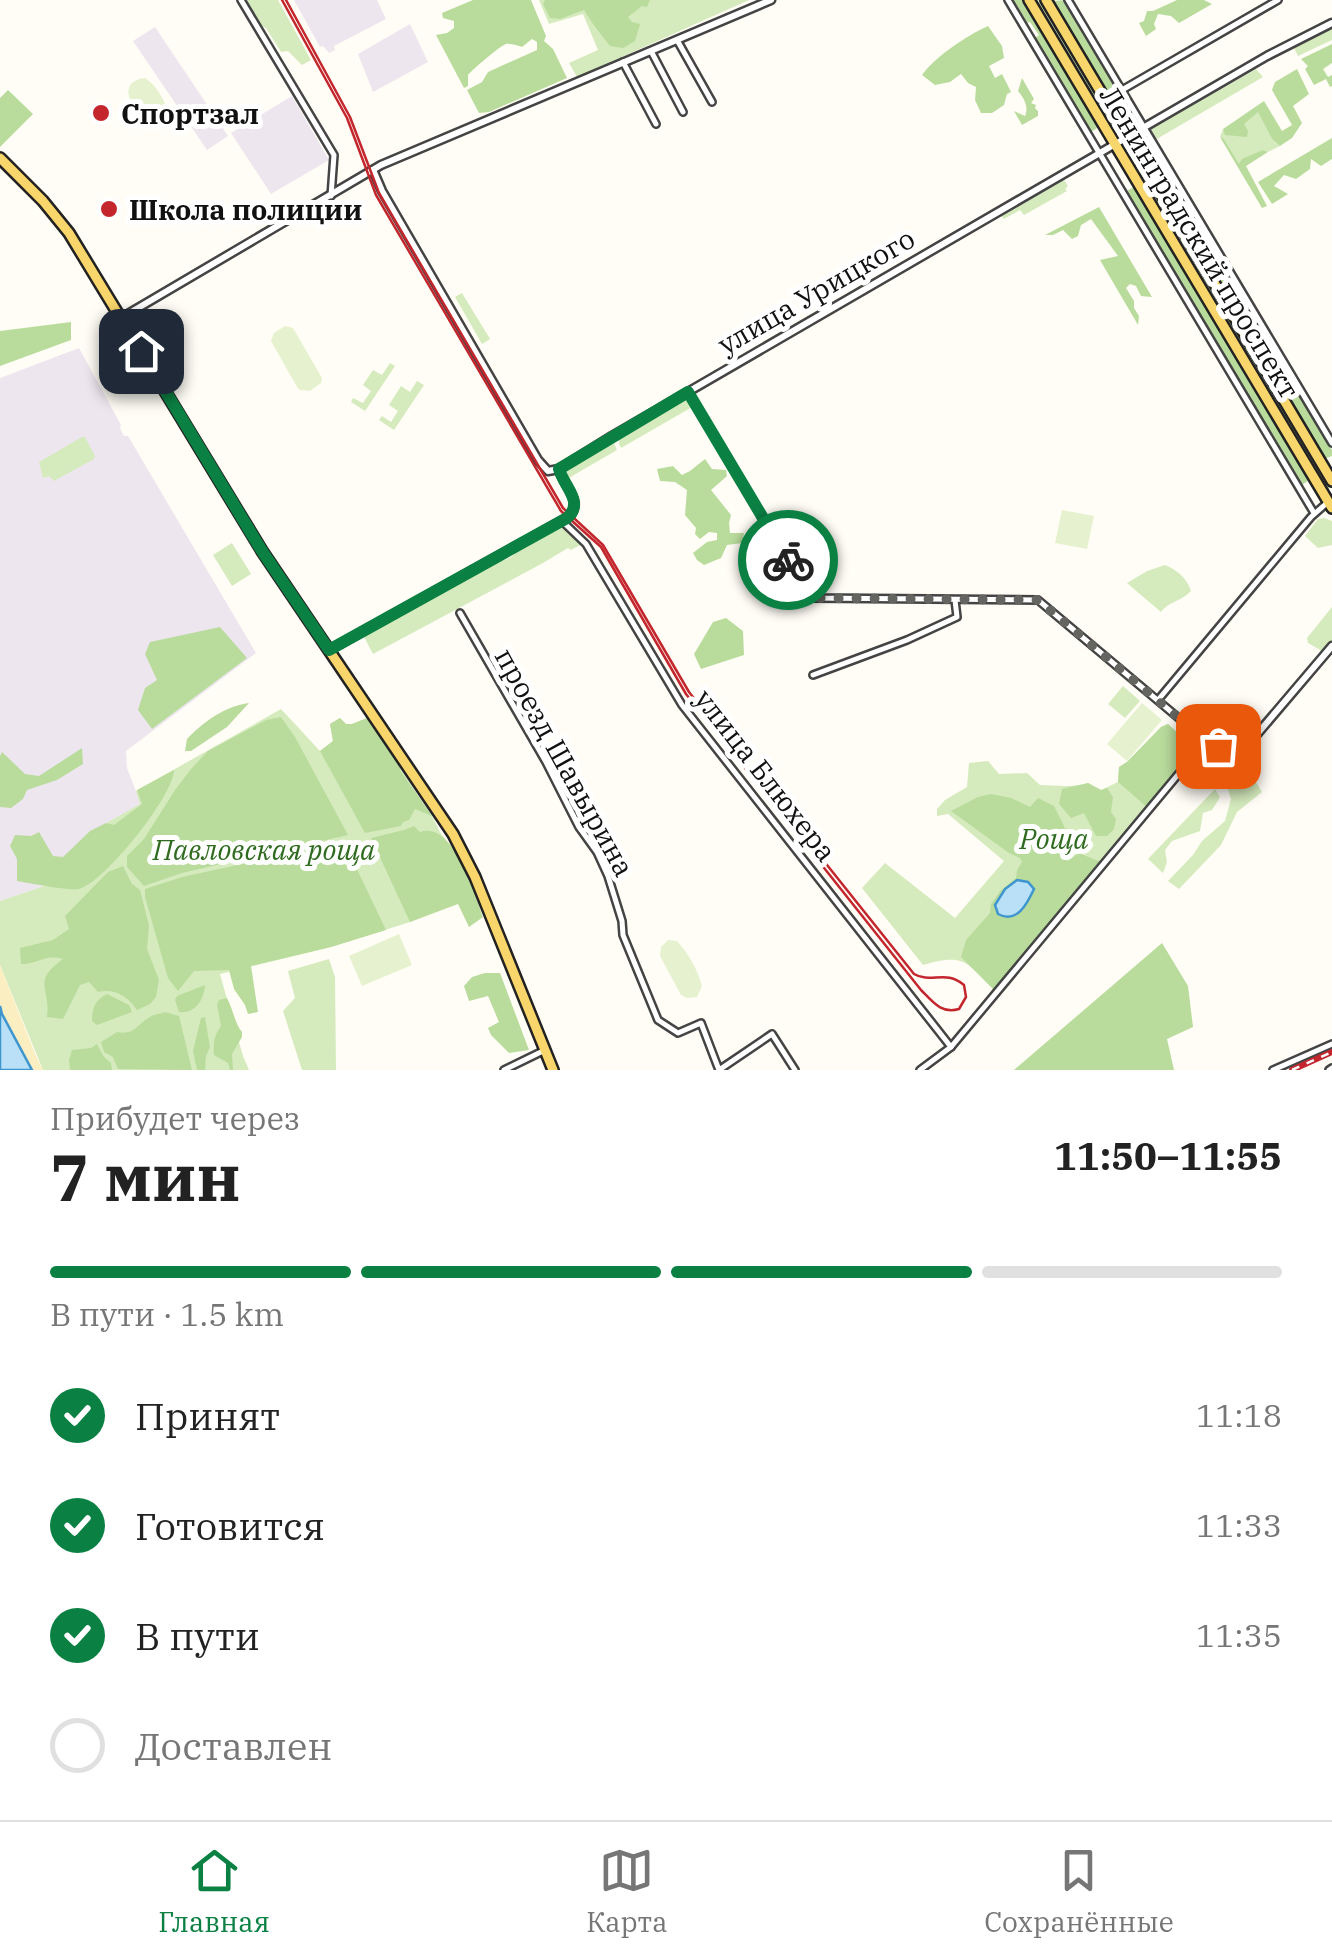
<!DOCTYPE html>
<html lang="ru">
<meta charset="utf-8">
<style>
:root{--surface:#fff;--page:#f2f2f2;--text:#222;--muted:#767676;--line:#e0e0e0;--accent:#0b8043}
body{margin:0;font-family:"IBM Plex Serif",serif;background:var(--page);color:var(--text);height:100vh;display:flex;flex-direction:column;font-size:38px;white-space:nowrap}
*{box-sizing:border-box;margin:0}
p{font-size:32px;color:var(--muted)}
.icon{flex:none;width:55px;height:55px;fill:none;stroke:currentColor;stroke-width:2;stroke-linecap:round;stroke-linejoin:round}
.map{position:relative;height:1070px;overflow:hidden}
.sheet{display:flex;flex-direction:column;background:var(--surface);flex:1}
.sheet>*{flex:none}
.pin{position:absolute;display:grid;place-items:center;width:85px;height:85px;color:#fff;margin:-42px;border-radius:20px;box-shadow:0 5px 15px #0006}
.courier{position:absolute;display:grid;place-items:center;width:100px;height:100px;margin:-50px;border:8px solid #0b8043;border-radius:50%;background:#fff;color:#222;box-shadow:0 2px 12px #0007}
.head em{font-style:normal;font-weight:700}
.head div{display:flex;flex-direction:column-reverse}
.head{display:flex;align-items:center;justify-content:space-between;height:170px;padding:0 50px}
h1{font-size:65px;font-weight:700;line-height:75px}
.bar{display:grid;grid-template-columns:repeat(4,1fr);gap:15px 10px;align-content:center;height:120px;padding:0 50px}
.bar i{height:12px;border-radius:8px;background:var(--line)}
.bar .on{background:var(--accent)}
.bar p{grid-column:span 4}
ol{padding:0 50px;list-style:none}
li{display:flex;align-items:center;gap:30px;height:110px}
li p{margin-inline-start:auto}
li .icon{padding:10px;border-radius:50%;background:var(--accent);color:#fff;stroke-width:4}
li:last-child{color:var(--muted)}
li i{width:55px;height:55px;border:5px solid var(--line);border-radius:50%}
.tab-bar{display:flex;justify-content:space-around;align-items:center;height:140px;border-top:2px solid var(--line);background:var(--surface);font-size:28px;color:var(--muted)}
.tab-bar a{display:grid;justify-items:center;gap:5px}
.tab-bar .on{color:var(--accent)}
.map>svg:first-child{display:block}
.industrial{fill:#eee6ef}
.green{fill:#d5ebbd}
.forest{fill:#b9dc9c}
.sand{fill:#fbeec1}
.pitch{fill:#e6f2cf}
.water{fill:#b9e0f7;stroke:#3f96cf;stroke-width:2.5}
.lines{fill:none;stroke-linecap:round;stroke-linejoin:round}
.minor-casing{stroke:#444;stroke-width:10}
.tertiary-casing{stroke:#444;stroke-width:11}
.primary-casing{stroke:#222;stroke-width:14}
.minor{stroke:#fff;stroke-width:5}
.tertiary{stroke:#fff;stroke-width:6}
.primary{stroke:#f9d66b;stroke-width:9}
.tram{stroke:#c4262e;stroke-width:2.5}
.rail-casing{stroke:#c4262e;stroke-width:6}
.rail{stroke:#fff;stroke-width:2.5;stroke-dasharray:8;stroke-linecap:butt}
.done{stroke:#646461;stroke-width:10;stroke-dasharray:0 18}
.route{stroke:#0b8043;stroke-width:12}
.poi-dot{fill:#c4262e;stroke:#fff;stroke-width:4}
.labels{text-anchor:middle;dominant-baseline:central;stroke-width:10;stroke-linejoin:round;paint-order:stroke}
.poi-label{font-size:28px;font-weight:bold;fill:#111;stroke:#fff;text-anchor:start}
.street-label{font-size:28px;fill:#111;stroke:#fff}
.park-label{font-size:28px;font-style:italic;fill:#2f6b1f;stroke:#fff}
</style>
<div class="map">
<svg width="1332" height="1070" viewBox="0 0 1332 1070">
<rect width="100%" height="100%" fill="#fffdf5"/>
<g class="industrial">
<path d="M294 0H377L386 19 334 46 335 50 329 53 323 46 320 47Z"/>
<path d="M410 24 428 62 373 92 358 54Z"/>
<path d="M155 27 228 136 207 150 133 41Z"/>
<path d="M292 96 329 160 271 194 231 133Z"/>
<path d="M79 348 121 425 120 428 124 436H128L256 653 126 751 127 768 141 804 108 822 70 877 0 901V378Z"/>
</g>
<g class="green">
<path d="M244 0H278L311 60 302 65 288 51 281 52 266 28 258 24Z"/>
<path d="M539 0H749L577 77 569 63 598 50 583 14 549 24Z"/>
<path d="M1035 0H1040L1120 134V137L1116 136Z"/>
<path d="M1332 28V40L1298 56 1293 46Z"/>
<path d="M1256 69 1263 77 1155 140 1150 133 1151 129Z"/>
<path d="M1258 111 1272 139 1280 146 1268 152 1263 150 1239 165 1224 139 1220 137 1223 129 1226 135Z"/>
<path d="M1123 144 1127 145 1330 488 1327 490 1123 147Z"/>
<path d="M1064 180 1068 186 1065 189 1067 191 1024 215 1020 210 1004 219 1001 216Z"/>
<path d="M462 293 490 339 482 344 455 297Z"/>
<path d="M390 363 395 366 365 411 351 402 353 398 363 403 371 391 363 385 373 370 382 375Z"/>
<path d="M417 381 424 385 394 430 379 420 382 416 391 422 398 411 389 405 401 386 410 392Z"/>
<path d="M683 400 691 401 694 406 621 448 619 444V436Z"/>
<path d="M82 437H85L95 456 94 459 54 481 49 476 43 478 39 462Z"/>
<path d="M613 441 617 450 567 479V468L571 464Z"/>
<path d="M1324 518 1332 521V545L1318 548 1305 536 1318 519Z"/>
<path d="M558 526H564L584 543 571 550 568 548 543 563 373 654 364 637 369 631 495 562C515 559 512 554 525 544 535 537 547 532 558 526Z"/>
<path d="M232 543 251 574 232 586 213 555Z"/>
<path d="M1165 565C1177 570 1187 578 1191 591 1182 601 1169 601 1161 612L1127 583 1147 571Z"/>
<path d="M1332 607V643L1322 651 1308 643 1307 638Z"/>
<path d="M1123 686 1140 701 1125 718 1108 704Z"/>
<path d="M281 709 320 751 333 741 330 724 340 718 346 724H352L367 718 399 761 401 770 432 816 440 832 465 867 475 896 410 922 331 947 220 974 243 1056 249 1070H43L0 965V901L70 877 108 822 140 804 136 791Z"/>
<path d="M1168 724 1196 750 1084 885 994 990C967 962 964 953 923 965L862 888 885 863 955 918 1004 861 948 814 937 816V809L945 800 967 787 969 763 988 761 999 774 1027 773 1040 785C1055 785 1074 788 1088 783L1101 790 1118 782 1119 767 1127 762 1161 727Z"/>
<path d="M1244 763 1262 792 1237 812 1221 845 1179 889 1168 881 1193 855 1202 841 1225 821 1231 799 1227 786 1232 770Z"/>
<path d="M1215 789 1220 797 1212 810 1203 813 1200 831 1172 841 1165 850 1167 862 1163 873 1148 859Z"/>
<path d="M329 959 335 977 336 1070H302L283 1011 295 998 288 971Z"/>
</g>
<g class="forest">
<path d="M473 0H531L546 36 544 41 553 49 567 78 489 112 479 113 467 90 482 82 488 72 537 50V42L532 39 522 47C519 46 509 43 506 44 501 45 472 70 468 75V86L464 88 436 35 447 33 454 28V21L443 18 442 13Z"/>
<path d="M545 0H650L647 7 642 6 628 17 632 22 640 24 635 41 623 48 610 46C601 34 592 24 584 10L560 19 550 18 543 4Z"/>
<path d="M1013 0H1023L1096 123 1097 128 1091 132 1035 38 1039 35 1030 22 1027 23Z"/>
<path d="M1065 0 1118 90 1109 95 1053 1Z"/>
<path d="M1177 0H1204L1212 4 1179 23 1171 16 1158 14 1154 24 1156 29 1146 36 1139 23 1144 21 1147 11H1153Z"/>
<path d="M988 26 1002 46 1004 58 989 66 995 78 1002 74 1011 92 1007 94 1004 105 992 113H981L975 100 976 87 968 83 961 74 950 82 935 85 922 75C936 56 966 36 988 26Z"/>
<path d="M1332 44V63L1323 69 1328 77 1332 75V86L1330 87 1326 79 1314 85 1305 69 1308 66 1301 59Z"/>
<path d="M1297 69 1309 94 1293 106 1302 123 1292 138 1280 146 1272 139 1258 112 1244 124 1248 131 1247 137 1225 135 1223 129 1264 101 1282 131 1292 125 1272 90 1275 82Z"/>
<path d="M1022 78 1034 99 1031 103 1036 105 1035 108 1038 111V116L1022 125 1014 111 1025 116C1029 107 1024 98 1018 91Z"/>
<path d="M8 90 33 114 0 147V98Z"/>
<path d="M1220 137 1224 139 1239 164 1242 159 1263 150 1268 152 1246 166 1267 206 1262 208Z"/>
<path d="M1332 138V159L1321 166 1311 159 1310 169 1296 179 1284 175 1274 186 1288 194 1272 204 1258 182Z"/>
<path d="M1153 149 1208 243 1206 249H1199L1144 154Z"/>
<path d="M1134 187 1309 480 1302 485 1125 192Z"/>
<path d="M1099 207 1152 297 1141 296 1136 286 1130 284 1126 288 1134 301V308L1139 316 1138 325 1100 260 1118 256 1091 219 1081 225 1078 236 1072 239 1063 230 1053 235H1045Z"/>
<path d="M1212 252 1215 254 1272 350 1265 360 1206 260 1208 253Z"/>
<path d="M71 322V340L0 366V331Z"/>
<path d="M1293 385 1332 450V456L1324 459 1280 386Z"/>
<path d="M705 459 712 469 726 470 727 476 711 490 731 515 729 523 730 533H744L742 543 727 545 721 558 704 565 697 560 693 553 707 542 717 540V533L709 532 700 539 695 534 696 528 685 515 687 490 675 482 660 481 657 469 673 466 682 475 690 471Z"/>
<path d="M726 618 743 631 744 655 701 669 694 654 713 622Z"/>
<path d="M220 627 247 658 152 729 138 710 145 688 157 680 145 654 150 642Z"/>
<path d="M249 703 227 727 191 751H185L187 739C203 722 225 706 249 703Z"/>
<path d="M281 717 295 737 348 835 182 873 144 886 127 867V856L144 839 175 790 191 769 208 751 266 720Z"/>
<path d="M340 718 346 724H352L367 718 399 761 400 770 432 816 415 809 409 820 403 822 401 826 365 833 320 751 333 741 330 724Z"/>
<path d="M1168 724 1196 750 1148 808 1118 782 1119 767 1127 762 1161 727Z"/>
<path d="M82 748 83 764 57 780 27 790 23 799 11 808 0 807V756L2 752 25 774 39 776Z"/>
<path d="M174 770C174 795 105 882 79 889 69 891 29 883 17 881V859L10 846 15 835 31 836 39 832 53 856 63 857 90 831 106 823 114 825 142 804 137 790Z"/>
<path d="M1088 783 1101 790 1107 788 1113 797 1111 812 1116 819 1114 829 1107 836H1096L1084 813 1071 818 1059 804 1062 789Z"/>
<path d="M991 794 1011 798 1030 807 1038 798 1054 806 1069 836 1072 847 1064 858 1068 861 1079 853 1103 863 994 990 961 957 966 940 990 913 991 904 1001 890 1016 878 1017 870 1022 862 1020 858 1009 853 951 811 978 797Z"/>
<path d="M414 826 420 832C453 820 475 894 483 917L469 927 458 904 410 922 371 838 404 830Z"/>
<path d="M344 842 386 930 331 947 251 966 258 1012 248 1014 245 1005 234 989 229 970 194 971 178 991 168 978 145 897V889L182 877Z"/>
<path d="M123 866 132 884 140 890 149 925 147 949 159 980 156 997 150 1004 137 1010C128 996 114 988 98 992L89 982 80 985 63 1019 47 1017C51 987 31 982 63 959 44 954 39 964 21 964L20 948 53 940 69 929 65 916 108 872Z"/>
<path d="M1162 943 1188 986 1193 1027 1167 1039 1174 1070H1014Z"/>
<path d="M485 973H500L529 1050 509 1053 491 1035 488 1028 499 1022 488 996 469 1001 464 986 472 977Z"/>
<path d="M205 985C204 999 196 1014 179 1012L175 1000 177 996Z"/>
<path d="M107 994 129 1005 132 1012 97 1025 92 1021C92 1008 95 1000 107 994Z"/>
<path d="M227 998C233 1009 235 1024 242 1032V1037L232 1054 233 1070H230L228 1063 214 1055C213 1043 214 1036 221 1026L217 1005 219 1000Z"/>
<path d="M165 1012 179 1016 192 1070 118 1069 113 1057 104 1052 101 1042 117 1032C134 1036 137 1024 150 1017 154 1014 160 1014 165 1012Z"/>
<path d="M205 1017 210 1047 206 1056 205 1070H197L193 1051 201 1018Z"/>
<path d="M97 1044 104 1057 111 1063 112 1070H70L69 1060 72 1050 91 1048Z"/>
</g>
<path class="sand" d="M0 965 36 1056 43 1070H32L2 1014 0 1006Z"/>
<g class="pitch">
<path d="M145 78C156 85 165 100 168 113L162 123 154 126C137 118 111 82 145 78Z"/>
<path d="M285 326 293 328 322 378 321 383 310 391 300 390 297 387 271 341 274 333Z"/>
<path d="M1062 510 1094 516 1087 549 1055 543Z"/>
<path d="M1142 703 1162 720 1127 761 1107 744Z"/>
<path d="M399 934 412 965 362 986 349 956Z"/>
<path d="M668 940 677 941C688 953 698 970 702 986L697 997 687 998 681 995 660 956 661 947Z"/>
</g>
<g class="water">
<path d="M1017 880 1028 882 1034 889C1027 904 1017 924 998 914L995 905 1005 889Z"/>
<path d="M0 1006 2 1014 32 1070H0Z"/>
</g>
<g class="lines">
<defs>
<g id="minor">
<path d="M241 0 334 155 331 196"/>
<path d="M1008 0 1314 513"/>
<path d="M1068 0 1332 443"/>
<path d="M677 40 712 102"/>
<path d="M651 51 683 112"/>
<path d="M623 62 656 124"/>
<path d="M1122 90 1278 0"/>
<path d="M688 392 811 598 1038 600 1206 741 1241 753"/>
<path d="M562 521 586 544 682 705 951 1047"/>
<path d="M460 613 546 762 579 827 597 852 608 876 622 921 623 935 658 1020 678 1033 701 1023 719 1070 772 1034 795 1070"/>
<path d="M813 675 907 640 957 617 955 600"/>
<path d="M1158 700 1311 517 1328 502"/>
<path d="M504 1070 545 1050"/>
<path d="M920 1070 951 1047 1206 741"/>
<path d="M1273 1070 1332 1044"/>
<path d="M1329 1070 1332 1068"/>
</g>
<g id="tertiary">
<path d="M373 170 382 191 538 460 548 471 559 469"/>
<path d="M121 318 381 165 771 0"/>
<path d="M559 469 612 436 1267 56 1332 23"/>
<path d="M329 650 570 516C583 500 563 486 559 469"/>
<path d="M1241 753 1332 646"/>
</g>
<g id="primary">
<path d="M1029 0 1332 508"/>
<path d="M1046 0 1332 481"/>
<path d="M0 158 43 201 69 233 262 551 453 834 475 877 553 1070"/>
</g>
</defs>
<use href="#minor" class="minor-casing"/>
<use href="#tertiary" class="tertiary-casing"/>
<use href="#primary" class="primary-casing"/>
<use href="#minor" class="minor"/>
<use href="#tertiary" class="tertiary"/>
<use href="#primary" class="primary"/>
<path class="tram" d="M282 0 347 118 376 195 561 511 601 547 686 694 921 990C933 1002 941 1014 959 1009L966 997 964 985C946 969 931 984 914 974L689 692 603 545 563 508 379 193 350 117 286 0"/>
<defs>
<path id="rail" d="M1292 1070 1332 1052"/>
</defs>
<use href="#rail" class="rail-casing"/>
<use href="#rail" class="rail"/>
</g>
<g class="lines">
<path class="done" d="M788 560 811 598 1038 600 1206 741 1218 746"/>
<path class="route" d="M141 351 262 551 329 650 567 518C585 502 564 487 559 469L688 392 788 560"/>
</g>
<g class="poi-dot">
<circle cx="101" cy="113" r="10"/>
<circle cx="109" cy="209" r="10"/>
</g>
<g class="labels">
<g class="poi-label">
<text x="121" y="113">Спортзал</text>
<text x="129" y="209">Школа полиции</text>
</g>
<g class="street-label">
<text transform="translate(1200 242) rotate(59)">Ленинградский проспект</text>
<text transform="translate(816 291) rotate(-30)">улица Урицкого</text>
<text transform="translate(565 762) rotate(61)">проезд Шавырина</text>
<text transform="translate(766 775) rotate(52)">улица Блюхера</text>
</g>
<g class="park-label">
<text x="1054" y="838">Роща</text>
<text x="264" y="849">Павловская роща</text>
</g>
</g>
</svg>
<div class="pin" style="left:1218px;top:746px;background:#ea580c"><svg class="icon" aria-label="bag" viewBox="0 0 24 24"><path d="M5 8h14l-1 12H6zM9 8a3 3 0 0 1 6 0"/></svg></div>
<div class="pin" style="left:141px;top:351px;background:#1f2937"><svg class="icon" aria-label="home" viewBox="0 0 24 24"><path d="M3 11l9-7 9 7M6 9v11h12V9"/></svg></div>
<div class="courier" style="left:788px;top:560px"><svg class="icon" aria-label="bike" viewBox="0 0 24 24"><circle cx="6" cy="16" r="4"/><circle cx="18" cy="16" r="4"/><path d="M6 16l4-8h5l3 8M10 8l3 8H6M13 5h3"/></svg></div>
</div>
<section class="sheet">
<div class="head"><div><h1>7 мин</h1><p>Прибудет через</p></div><em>11:50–11:55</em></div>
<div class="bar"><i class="on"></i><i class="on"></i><i class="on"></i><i></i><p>В пути · 1.5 km</p></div>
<ol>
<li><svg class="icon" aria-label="check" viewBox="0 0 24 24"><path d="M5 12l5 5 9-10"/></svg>Принят<p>11:18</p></li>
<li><svg class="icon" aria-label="check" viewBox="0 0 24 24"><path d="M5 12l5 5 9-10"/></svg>Готовится<p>11:33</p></li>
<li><svg class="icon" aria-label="check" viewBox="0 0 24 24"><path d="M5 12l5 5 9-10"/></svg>В пути<p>11:35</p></li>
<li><i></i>Доставлен</li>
</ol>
</section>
<nav class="tab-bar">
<a class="on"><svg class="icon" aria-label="home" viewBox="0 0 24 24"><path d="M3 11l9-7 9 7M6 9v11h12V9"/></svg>Главная</a>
<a><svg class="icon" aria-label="map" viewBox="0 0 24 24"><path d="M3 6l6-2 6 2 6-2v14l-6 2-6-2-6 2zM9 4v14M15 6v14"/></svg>Карта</a>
<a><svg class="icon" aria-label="saved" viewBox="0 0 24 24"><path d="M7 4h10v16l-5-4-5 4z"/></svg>Сохранённые</a>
</nav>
